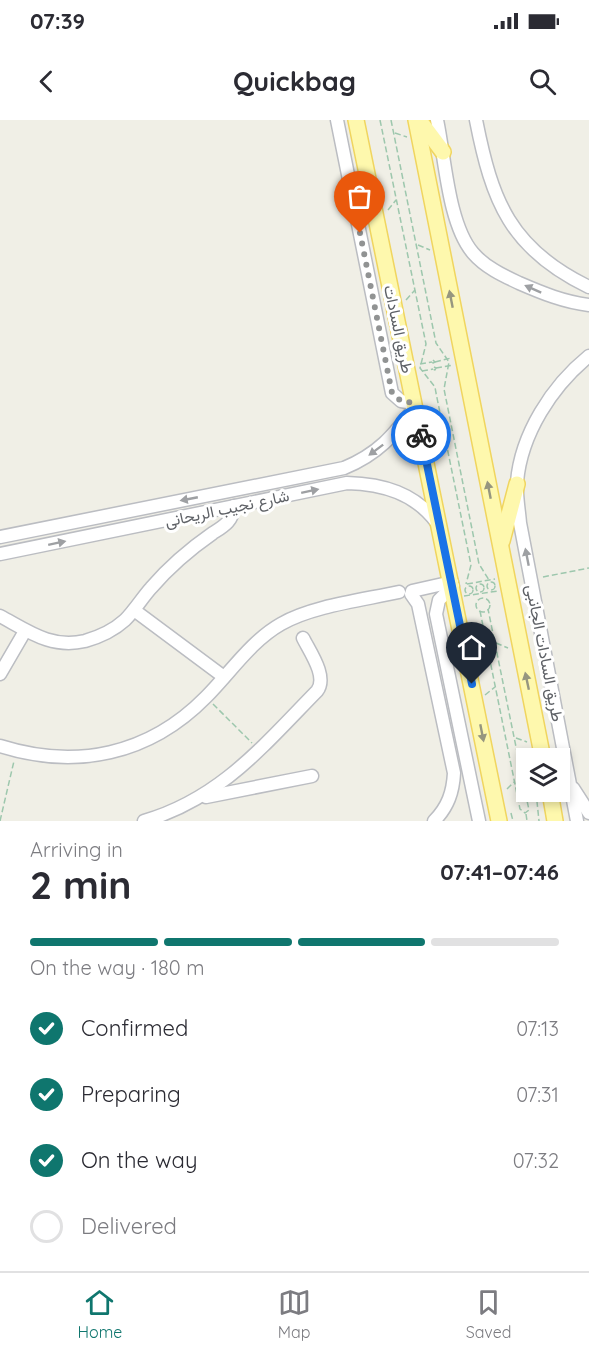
<!DOCTYPE html>
<meta charset="utf-8">
<style>
:root{--surface:#fff;--page:#f7f7f7;--text:#2b2b33;--muted:#7c7c81;--line:#e1e1e2;--accent:#0f766e}
body{margin:0;font-family:Quicksand,Vazirmatn,sans-serif;background:var(--page);color:var(--text);height:100vh;display:flex;flex-direction:column;font-size:22px;white-space:nowrap}
*{box-sizing:border-box;margin:0}
p{font-size:20px;color:var(--muted)}
.icon{flex:none;width:33px;height:33px;fill:none;stroke:currentColor;stroke-width:2;stroke-linecap:round;stroke-linejoin:round}
.map{position:relative;height:701px;overflow:hidden}
.sheet{display:flex;flex-direction:column;background:var(--surface);flex:1}
.sheet>*{flex:none}
.tools{position:absolute;left:516px;top:628px;display:grid;gap:12px}
.tools a{display:grid;place-items:center;width:54px;height:54px;border-radius:0px;background:var(--surface);box-shadow:0 3px 9px #0003;font-size:30px}
.pin{position:absolute;display:grid;place-items:center;width:51px;height:51px;color:#fff;margin:-62px -26px;border-radius:50% 50% 50% 0;rotate:-45deg;box-shadow:0 0 6px #0007}
.pin .icon{rotate:45deg}
.courier{position:absolute;display:grid;place-items:center;width:60px;height:60px;margin:-30px;border:4px solid #1a73e8;border-radius:50%;background:#fff;color:#222;box-shadow:0 2px 8px #0007}
.summary em{font-style:normal;font-weight:700}
.summary div{display:flex;flex-direction:column-reverse}
.summary{display:flex;align-items:center;justify-content:space-between;height:102px;padding:0 30px}
h1{font-size:39px;font-weight:700;line-height:45px}
.bar{display:grid;grid-template-columns:repeat(4,1fr);gap:9px 6px;align-content:center;height:72px;padding:0 30px}
.bar i{height:8px;border-radius:4px;background:var(--line)}
.bar .current{background:var(--accent)}
.bar p{grid-column:span 4}
ol{padding:0 30px;list-style:none}
li{display:flex;align-items:center;gap:18px;height:66px}
li p{margin-inline-start:auto}
li .icon{padding:6px;border-radius:50%;background:var(--accent);color:#fff;stroke-width:4}
li:last-child{color:var(--muted)}
li i{width:33px;height:33px;border:3px solid var(--line);border-radius:50%}
.status{display:flex;justify-content:space-between;align-items:center;height:42px;padding:0 30px;background:var(--surface);direction:ltr}
.status svg{height:16px;fill:currentColor}
header{display:flex;justify-content:space-between;align-items:center;height:78px;padding:0 30px;background:var(--surface);font-size:27px;font-weight:700}
.tabs{display:flex;justify-content:space-around;align-items:center;height:84px;border-top:2px solid var(--line);background:var(--surface);font-size:16px;color:var(--muted)}
.tabs a{display:grid;justify-items:center;gap:3px}
.tabs .current{color:var(--accent)}
.map>svg:first-child{display:block}
.lines{fill:none;stroke-linecap:round;stroke-linejoin:round}
.minor-casing{stroke:#bbbdc2;stroke-width:15}
.major-casing{stroke:#f0d55f;stroke-width:18}
.path{stroke:#9dc7ad;stroke-width:1.5;stroke-dasharray:6 3;stroke-linecap:butt}
.minor{stroke:#fff;stroke-width:12}
.major{stroke:#fef8ad;stroke-width:15}
.oneway{fill:#9ea0a3}
.oneway2{fill:#96967f}
.done{stroke:#919393;stroke-width:6;stroke-dasharray:0 10.8}
.route{stroke:#1a73e8;stroke-width:8}
.labels{text-anchor:middle;dominant-baseline:central;stroke-width:6;stroke-linejoin:round;paint-order:stroke}
.street-label{font-size:16px;fill:#5e6166;stroke:#fff}
</style>
<div class="status"><b>07:39</b><svg viewBox="0 0 49 12"><path d="M0 12V9h3v3zM5 12V6h3v6zM10 12V3h3v9zM15 12V0h3v12zM26 1h20v11H26zM47 4h2v5h-2z"/></svg></div>
<header><svg class="icon" aria-label="back" viewBox="0 0 24 24"><path d="M15 5l-7 7 7 7"/></svg>Quickbag<svg class="icon" aria-label="search" viewBox="0 0 24 24"><circle cx="10" cy="10" r="6"/><path d="M15 15l6 6"/></svg></header>
<div class="map">
<svg width="589" height="701" viewBox="0 0 589 701">
<rect width="100%" height="100%" fill="#f0efe6"/>
<g class="lines">
<defs>
<g id="minor">
<path d="M337 0 392 273 401 281 414 283"/>
<path d="M437 0C445 37 448 104 473 133 485 147 502 155 519 163 542 173 564 182 589 185"/>
<path d="M476 0C492 81 510 129 589 167"/>
<path d="M0 417 344 348C378 334 393 316 415 287"/>
<path d="M0 434 347 363C383 364 415 373 437 403"/>
<path d="M453 466 439 480 436 494 479 701"/>
<path d="M412 471 452 462"/>
<path d="M411 474 418 484 454 653C453 672 448 687 434 701"/>
<path d="M134 490 224 557"/>
<path d="M0 496C28 511 51 529 85 521 99 517 114 510 125 500 135 490 142 478 151 468 169 447 190 429 213 413 224 406 233 401 234 386"/>
<path d="M0 554 25 511"/>
<path d="M0 626C76 650 149 635 206 577 230 553 251 521 281 504 312 486 363 480 399 472"/>
<path d="M573 668 589 693"/>
<path d="M206 677 312 656"/>
<path d="M144 701C220 679 263 626 317 571 328 557 310 532 303 518"/>
<path d="M577 701 520 403C519 390 516 375 517 362 521 314 552 266 589 236"/>
</g>
<g id="major">
<path d="M356 0 499 701"/>
<path d="M416 0 543 639"/>
<path d="M419 0 443 32"/>
<path d="M502 421 517 364"/>
<path d="M550 672 555 701"/>
</g>
</defs>
<use href="#minor" class="minor-casing"/>
<use href="#major" class="major-casing"/>
<g class="path">
<path d="M380 0 426 224 420 248 435 267 436 273 471 445 466 464"/>
<path d="M391 0 436 223 449 242 444 269 479 444 489 460"/>
<path d="M395 13 407 17"/>
<path d="M388 90 396 80"/>
<path d="M418 125 430 130"/>
<path d="M406 180 415 170"/>
<path d="M433 240 435 242 433 243 432 242Z"/>
<path d="M435 242 451 238"/>
<path d="M420 244 432 242"/>
<path d="M434 247 436 248 435 250 433 249Z"/>
<path d="M436 248 453 245"/>
<path d="M422 251 433 249"/>
<path d="M543 457 589 448"/>
<circle cx="491" cy="466" r="4"/>
<path d="M467 464 495 459"/>
<circle cx="480" cy="468" r="4"/>
<circle cx="469" cy="470" r="4"/>
<path d="M464 476 498 471"/>
<circle cx="483" cy="485" r="7"/>
<path d="M480 491 520 689 525 693 529 690 526 676 488 489"/>
<path d="M496 523 508 528"/>
<path d="M485 575 495 567"/>
<path d="M213 584 252 623"/>
<path d="M516 618 527 622"/>
<path d="M507 669 514 662"/>
<path d="M536 672 539 701"/>
<path d="M511 693 513 701"/>
<path d="M526 694 527 701"/>
<path d="M0 701 14 641"/>
</g>
<use href="#minor" class="minor"/>
<use href="#major" class="major"/>
</g>
<defs><path id="oneway-solid" d="M-6-.8H1V-3.2L6.5 0L1 3.2V.8H-6Z" transform="scale(1.5)"/></defs>
<g class="oneway">
<use href="#oneway-solid" transform="translate(533 169) rotate(-156)"/>
<use href="#oneway-solid" transform="translate(376 330) rotate(143)"/>
<use href="#oneway-solid" transform="translate(310 371) rotate(-12)"/>
<use href="#oneway-solid" transform="translate(189 379) rotate(169)"/>
<use href="#oneway-solid" transform="translate(57 423) rotate(-12)"/>
<use href="#oneway-solid" transform="translate(527 437) rotate(-101)"/>
</g>
<g class="oneway2">
<use href="#oneway-solid" transform="translate(451 179) rotate(-101)"/>
<use href="#oneway-solid" transform="translate(489 370) rotate(-101)"/>
<use href="#oneway-solid" transform="translate(527 561) rotate(-102)"/>
<use href="#oneway-solid" transform="translate(482 613) rotate(79)"/>
</g>
<g class="lines">
<path class="done" d="M360 113 392 273 401 281 414 283 421 315"/>
<path class="route" d="M421 315 472 564"/>
</g>
<g class="labels">
<g class="street-label">
<text transform="translate(399 209) rotate(78)">طريق السادات</text>
<text transform="translate(227 388) rotate(-12)">شارع نجيب الريحانى</text>
<text transform="translate(545 533) rotate(79)">طريق السادات الجانبى</text>
</g>
</g>
</svg>
<div class="tools">
<a><svg class="icon" aria-label="layers" viewBox="0 0 24 24"><path d="M12 4l9 5-9 5-9-5zM3 14l9 5 9-5"/></svg></a>
</div>
<div class="pin" style="left:360px;top:113px;background:#ea580c"><svg class="icon" aria-label="bag" viewBox="0 0 24 24"><path d="M5 8h14l-1 12H6zM9 8a3 3 0 0 1 6 0"/></svg></div>
<div class="pin" style="left:472px;top:564px;background:#1f2937"><svg class="icon" aria-label="home" viewBox="0 0 24 24"><path d="M3 11l9-7 9 7M6 9v11h12V9"/></svg></div>
<div class="courier" style="left:421px;top:315px"><svg class="icon" aria-label="bike" viewBox="0 0 24 24"><circle cx="6" cy="16" r="4"/><circle cx="18" cy="16" r="4"/><path d="M6 16l4-8h5l3 8M10 8l3 8H6M13 5h3"/></svg></div>
</div>
<section class="sheet">
<div class="summary"><div><h1>2 min</h1><p>Arriving in</p></div><em>07:41–07:46</em></div>
<div class="bar"><i class="current"></i><i class="current"></i><i class="current"></i><i></i><p>On the way · 180 m</p></div>
<ol>
<li><svg class="icon" aria-label="check" viewBox="0 0 24 24"><path d="M5 12l5 5 9-10"/></svg>Confirmed<p>07:13</p></li>
<li><svg class="icon" aria-label="check" viewBox="0 0 24 24"><path d="M5 12l5 5 9-10"/></svg>Preparing<p>07:31</p></li>
<li><svg class="icon" aria-label="check" viewBox="0 0 24 24"><path d="M5 12l5 5 9-10"/></svg>On the way<p>07:32</p></li>
<li><i></i>Delivered</li>
</ol>
</section>
<nav class="tabs">
<a class="current"><svg class="icon" aria-label="home" viewBox="0 0 24 24"><path d="M3 11l9-7 9 7M6 9v11h12V9"/></svg>Home</a>
<a><svg class="icon" aria-label="map" viewBox="0 0 24 24"><path d="M3 6l6-2 6 2 6-2v14l-6 2-6-2-6 2zM9 4v14M15 6v14"/></svg>Map</a>
<a><svg class="icon" aria-label="saved" viewBox="0 0 24 24"><path d="M7 4h10v16l-5-4-5 4z"/></svg>Saved</a>
</nav>
